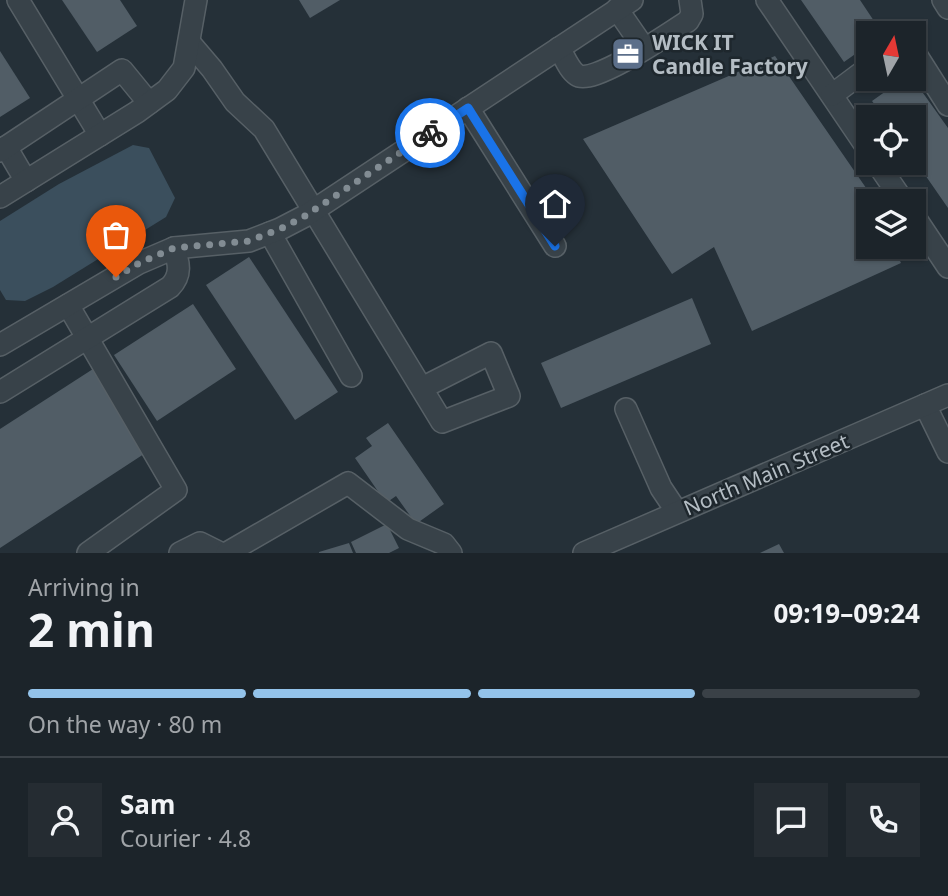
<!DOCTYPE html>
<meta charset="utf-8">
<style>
:root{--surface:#1c242a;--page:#252c32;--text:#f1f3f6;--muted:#a0a4a8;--line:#3a4147;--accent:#93c3ea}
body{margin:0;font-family:"Noto Sans",sans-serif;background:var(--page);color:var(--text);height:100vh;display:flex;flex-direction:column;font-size:26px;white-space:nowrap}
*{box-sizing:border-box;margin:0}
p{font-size:23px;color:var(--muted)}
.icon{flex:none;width:38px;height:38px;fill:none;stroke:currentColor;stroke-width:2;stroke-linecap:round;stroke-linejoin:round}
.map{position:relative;height:553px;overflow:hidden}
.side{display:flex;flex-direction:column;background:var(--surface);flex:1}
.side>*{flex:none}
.needle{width:46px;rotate:9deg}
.buttons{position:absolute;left:856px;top:21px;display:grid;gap:14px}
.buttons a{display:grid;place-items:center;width:70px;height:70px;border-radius:0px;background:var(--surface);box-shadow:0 2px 5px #0004,0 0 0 2px var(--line);font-size:35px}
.pin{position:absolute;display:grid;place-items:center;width:60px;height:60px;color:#fff;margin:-72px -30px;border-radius:50% 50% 50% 0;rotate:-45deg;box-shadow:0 0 7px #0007}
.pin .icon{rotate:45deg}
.courier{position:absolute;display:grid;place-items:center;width:70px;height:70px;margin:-35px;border:5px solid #1a73e8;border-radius:50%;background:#fff;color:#222;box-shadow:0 2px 9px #0007}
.head em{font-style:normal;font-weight:700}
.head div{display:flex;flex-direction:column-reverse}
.head{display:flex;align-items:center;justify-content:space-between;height:119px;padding:0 28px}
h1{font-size:46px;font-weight:700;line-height:52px}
.bar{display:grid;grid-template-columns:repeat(4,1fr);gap:10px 7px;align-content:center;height:84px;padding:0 28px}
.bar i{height:9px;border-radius:5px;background:var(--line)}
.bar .selected{background:var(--accent)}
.bar p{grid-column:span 4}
.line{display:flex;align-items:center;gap:18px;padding:0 28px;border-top:2px solid var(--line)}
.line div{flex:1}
.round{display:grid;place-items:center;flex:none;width:74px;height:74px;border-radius:0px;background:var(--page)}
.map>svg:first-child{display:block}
.water{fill:#3b4f5d}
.building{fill:#515d66}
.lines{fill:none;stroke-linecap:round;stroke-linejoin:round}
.minor-casing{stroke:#576066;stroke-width:24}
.minor{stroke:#384249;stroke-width:21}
.done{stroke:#828c93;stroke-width:7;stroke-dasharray:0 12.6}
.route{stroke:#1a73e8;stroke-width:9}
.labels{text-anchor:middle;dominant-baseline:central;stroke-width:5;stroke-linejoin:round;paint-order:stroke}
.poi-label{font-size:21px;font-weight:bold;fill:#b4bdc4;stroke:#1e272d;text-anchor:start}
.street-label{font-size:21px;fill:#b4bdc4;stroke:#1e272d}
</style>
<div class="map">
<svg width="948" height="553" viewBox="0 0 948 553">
<rect width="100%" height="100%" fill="#253038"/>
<path class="water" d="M133 145 149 148 175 198 166 217 53 287 25 301 6 300 0 290V221L59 184Z"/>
<g class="building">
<path d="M62 0H120L137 26 97 52Z"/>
<path d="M299 0H340L310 18Z"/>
<path d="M801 0H860L882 33H868V45L844 62Z"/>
<path d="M0 51 30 98 0 117Z"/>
<path d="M775 56 873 198 874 201H868V247H894L901 263 752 331 714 247 672 274 583 139Z"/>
<path d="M903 79H913L948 128V208L914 159V117H884L872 101Z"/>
<path d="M249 257 338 392 295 420 206 285Z"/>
<path d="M692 298 711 344 561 408 541 363Z"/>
<path d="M193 304 236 369 157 421 114 355Z"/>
<path d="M93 369 147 452 0 548V429Z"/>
<path d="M388 423 444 504 416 524 396 496 386 503 355 458 372 446 366 438Z"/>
<path d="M387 524 399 548 389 553H356L351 542Z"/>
<path d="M349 543 353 553H319V552Z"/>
<path d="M779 544 784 553H760Z"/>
</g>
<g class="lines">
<defs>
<g id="minor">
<path d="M18 0 100 135"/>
<path d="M767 0 868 149"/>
<path d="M943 0 948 8"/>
<path d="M617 9 644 48"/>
<path d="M189 42 212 69 235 102 264 129 442 422 509 396 491 353 422 388"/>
<path d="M559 48C564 56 569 70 577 75 593 86 671 32 688 21L692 14 690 0"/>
<path d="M914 55 917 56 948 105"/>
<path d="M832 95 868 68"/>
<path d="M468 108 555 246"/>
<path d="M6 147 26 181"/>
<path d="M0 151 122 70 149 103"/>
<path d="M877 163 903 201"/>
<path d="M0 197 137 112 167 90 184 68 196 0"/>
<path d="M914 216 948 267"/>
<path d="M270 233 351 376"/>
<path d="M68 305 176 490 88 553"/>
<path d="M0 345 139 263 174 248 249 241 280 229 305 216 632 0"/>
<path d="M0 392 170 287C182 275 179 263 174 248"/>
<path d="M925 405 948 452"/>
<path d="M626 409 661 488 677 512"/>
<path d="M180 553 200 543 220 553"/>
<path d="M227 553 348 483 408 529 444 544 451 553"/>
<path d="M584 553 948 395"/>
</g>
</defs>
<use href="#minor" class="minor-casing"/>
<use href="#minor" class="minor"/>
</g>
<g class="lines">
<path class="done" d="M116 277 139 263 174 248 249 241 280 229 305 216 430 133"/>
<path class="route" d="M430 133 468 108 555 246"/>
</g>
<defs>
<symbol id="office-square" viewBox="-11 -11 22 22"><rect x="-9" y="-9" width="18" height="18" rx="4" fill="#5c6f8a" stroke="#1e272d"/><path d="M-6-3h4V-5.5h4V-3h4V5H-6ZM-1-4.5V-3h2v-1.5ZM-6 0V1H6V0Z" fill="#fff"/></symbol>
</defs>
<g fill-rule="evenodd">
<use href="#office-square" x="609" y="35" width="38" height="38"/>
</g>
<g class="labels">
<g class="poi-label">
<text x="652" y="42">WICK IT<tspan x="652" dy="24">Candle Factory</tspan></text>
</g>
<g class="street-label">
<text transform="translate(766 474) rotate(-23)">North Main Street</text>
</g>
</g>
</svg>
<div class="buttons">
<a><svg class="needle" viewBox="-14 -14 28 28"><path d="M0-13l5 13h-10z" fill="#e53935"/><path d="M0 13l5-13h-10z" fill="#a0a4a8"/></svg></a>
<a><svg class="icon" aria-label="locate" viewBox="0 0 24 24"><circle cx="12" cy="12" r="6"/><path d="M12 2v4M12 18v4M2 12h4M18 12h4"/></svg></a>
<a><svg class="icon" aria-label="layers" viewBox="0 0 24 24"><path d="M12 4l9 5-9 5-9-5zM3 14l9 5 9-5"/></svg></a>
</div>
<div class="pin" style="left:116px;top:277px;background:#ea580c"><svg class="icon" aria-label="bag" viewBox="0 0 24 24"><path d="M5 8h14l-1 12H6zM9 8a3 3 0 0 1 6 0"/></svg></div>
<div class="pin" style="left:555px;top:246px;background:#1f2937"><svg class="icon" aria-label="home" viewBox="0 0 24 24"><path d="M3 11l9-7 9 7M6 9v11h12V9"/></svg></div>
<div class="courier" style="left:430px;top:133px"><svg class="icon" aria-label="bike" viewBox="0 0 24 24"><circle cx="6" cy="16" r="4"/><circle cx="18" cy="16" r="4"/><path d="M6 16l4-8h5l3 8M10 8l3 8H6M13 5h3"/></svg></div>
</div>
<section class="side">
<div class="head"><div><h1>2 min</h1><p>Arriving in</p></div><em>09:19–09:24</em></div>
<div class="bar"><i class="selected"></i><i class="selected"></i><i class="selected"></i><i></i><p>On the way · 80 m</p></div>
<div class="line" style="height:126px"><a class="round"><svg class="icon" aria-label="person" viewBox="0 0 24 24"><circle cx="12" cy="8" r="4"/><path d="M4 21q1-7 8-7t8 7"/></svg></a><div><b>Sam</b><p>Courier · 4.8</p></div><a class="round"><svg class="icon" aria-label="chat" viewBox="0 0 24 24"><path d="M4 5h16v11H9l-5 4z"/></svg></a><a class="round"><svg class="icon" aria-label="phone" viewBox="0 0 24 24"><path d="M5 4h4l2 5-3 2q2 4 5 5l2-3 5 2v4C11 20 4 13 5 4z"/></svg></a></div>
</section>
